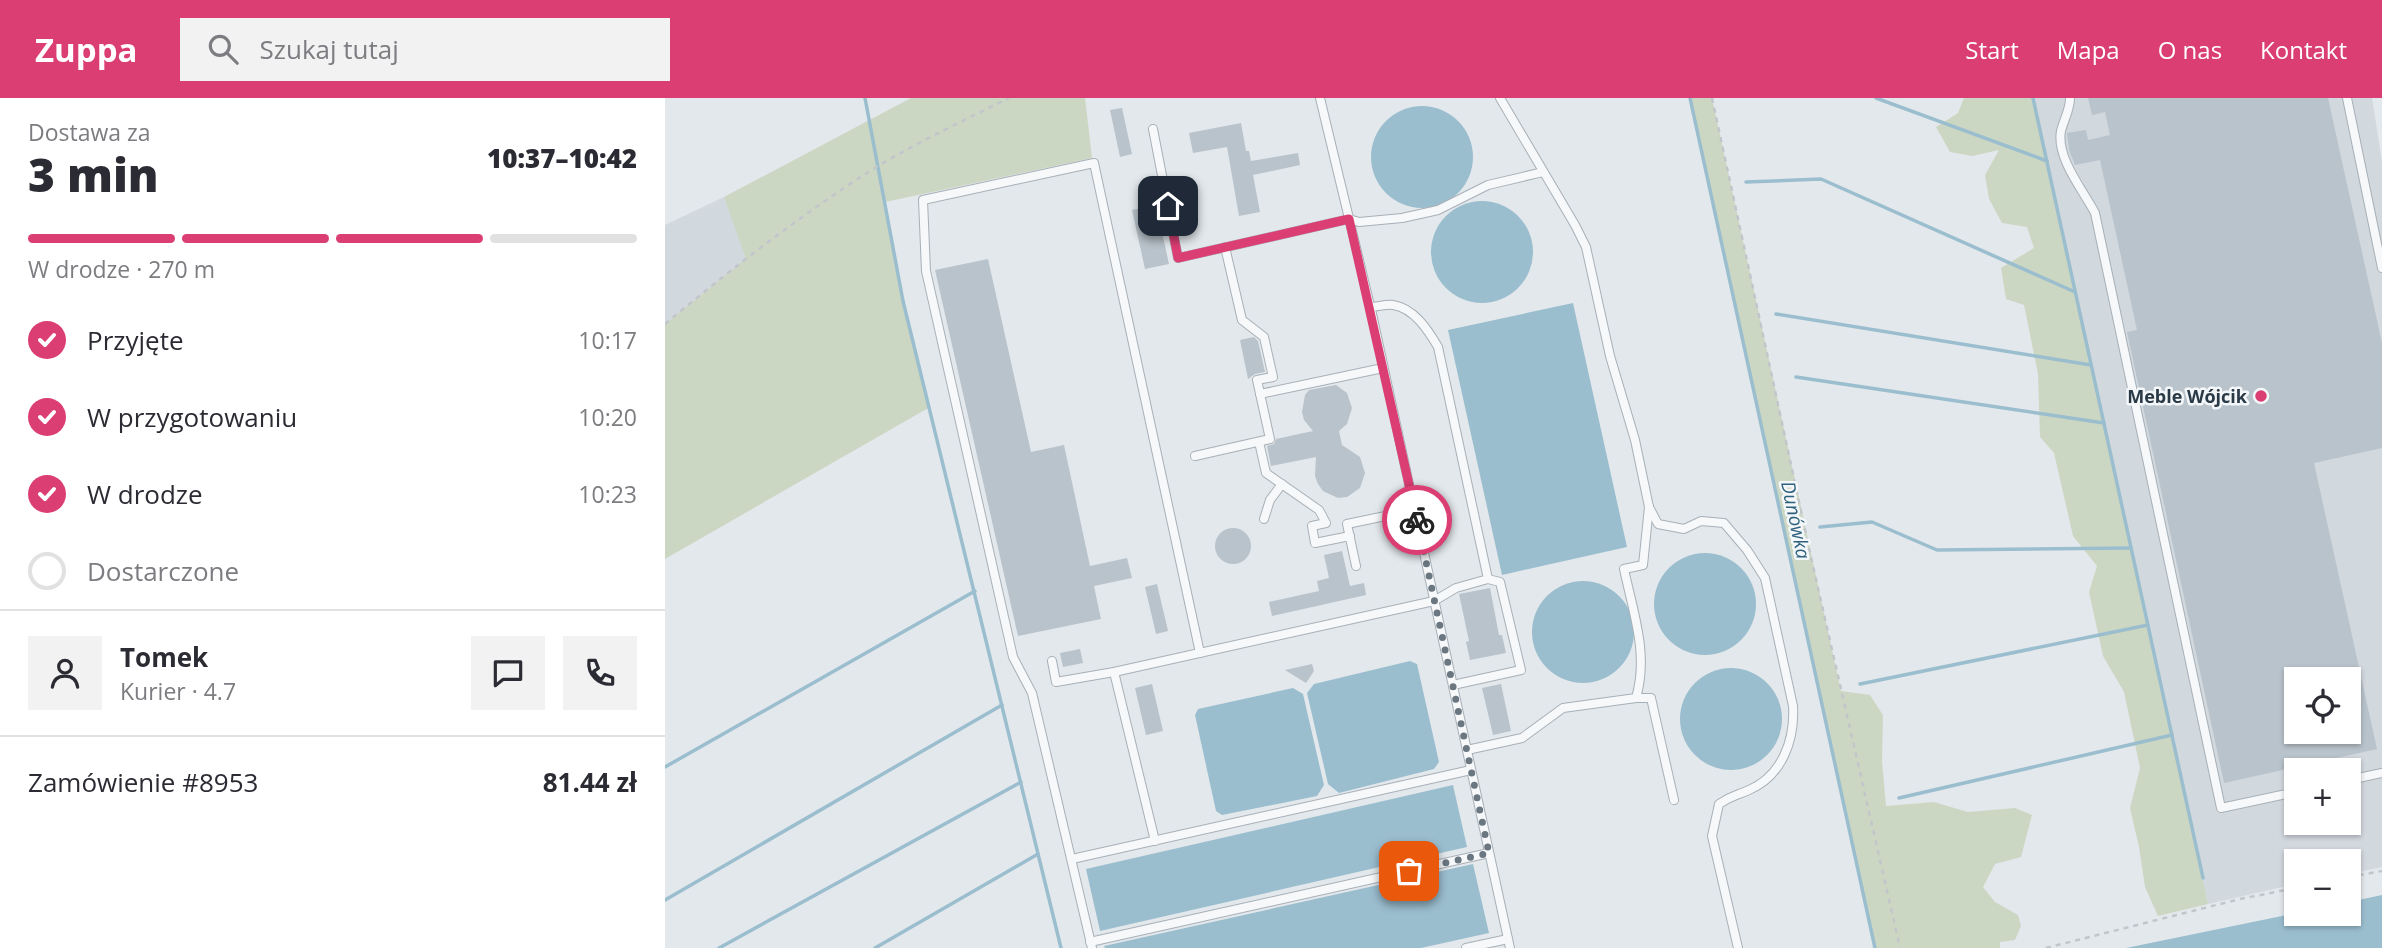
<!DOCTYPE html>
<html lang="pl">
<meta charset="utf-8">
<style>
:root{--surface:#fff;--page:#f2f2f3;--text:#2b2b33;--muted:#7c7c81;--line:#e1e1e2;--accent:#db3e73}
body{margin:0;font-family:"Open Sans",sans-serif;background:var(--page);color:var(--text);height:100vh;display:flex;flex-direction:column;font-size:26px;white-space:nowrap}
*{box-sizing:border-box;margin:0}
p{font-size:23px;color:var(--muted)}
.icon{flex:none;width:38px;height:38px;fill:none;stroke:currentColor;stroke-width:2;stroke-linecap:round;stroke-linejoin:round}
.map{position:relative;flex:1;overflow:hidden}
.details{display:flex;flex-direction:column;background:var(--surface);width:665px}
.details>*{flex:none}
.tools{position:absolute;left:1619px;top:569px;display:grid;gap:14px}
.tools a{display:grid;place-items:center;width:77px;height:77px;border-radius:0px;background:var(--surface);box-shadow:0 2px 5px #0004;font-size:35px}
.pin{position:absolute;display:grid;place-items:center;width:60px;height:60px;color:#fff;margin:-30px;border-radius:14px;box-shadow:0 4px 10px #0006}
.courier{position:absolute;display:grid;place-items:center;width:70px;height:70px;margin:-35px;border:5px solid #db3e73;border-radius:50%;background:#fff;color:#222;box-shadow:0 2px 9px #0007}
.summary em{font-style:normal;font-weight:800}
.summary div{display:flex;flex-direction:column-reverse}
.summary{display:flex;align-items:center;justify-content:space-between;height:119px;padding:0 28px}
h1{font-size:46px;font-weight:800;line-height:52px}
.bar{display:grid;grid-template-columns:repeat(4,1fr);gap:10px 7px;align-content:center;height:84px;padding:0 28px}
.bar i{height:9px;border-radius:5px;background:var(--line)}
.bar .on{background:var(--accent)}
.bar p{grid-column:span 4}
.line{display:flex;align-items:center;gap:18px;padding:0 28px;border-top:2px solid var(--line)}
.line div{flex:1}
.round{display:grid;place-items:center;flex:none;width:74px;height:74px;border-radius:0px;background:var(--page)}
ol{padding:0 28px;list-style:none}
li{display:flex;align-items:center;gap:21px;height:77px}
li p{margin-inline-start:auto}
li .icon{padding:7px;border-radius:50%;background:var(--accent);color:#fff;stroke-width:4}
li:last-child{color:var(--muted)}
li i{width:38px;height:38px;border:4px solid var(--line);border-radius:50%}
header{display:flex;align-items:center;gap:42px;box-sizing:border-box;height:98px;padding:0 35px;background:var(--accent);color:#fff}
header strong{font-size:33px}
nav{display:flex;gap:38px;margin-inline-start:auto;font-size:24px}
.search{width:490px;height:63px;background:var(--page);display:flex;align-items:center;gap:18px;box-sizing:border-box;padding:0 24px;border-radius:0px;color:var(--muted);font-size:26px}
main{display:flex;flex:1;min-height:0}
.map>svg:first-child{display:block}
.built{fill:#d1d8de;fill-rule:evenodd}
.green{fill:#ccd7c3}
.water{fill:#9bbecf}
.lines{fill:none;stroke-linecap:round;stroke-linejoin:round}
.stream{stroke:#9bbecf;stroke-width:3.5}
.building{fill:#b9c3cb;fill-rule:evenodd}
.service-casing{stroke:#a7b0b7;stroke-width:10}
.path{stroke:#c1c6cb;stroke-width:2.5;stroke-dasharray:5 5;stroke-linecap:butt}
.service{stroke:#f6f8fa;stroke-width:8}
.done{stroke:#6a7680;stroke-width:7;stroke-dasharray:0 12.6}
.route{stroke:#db3e73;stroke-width:9}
.poi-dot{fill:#db3e73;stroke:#f3f7f9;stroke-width:2.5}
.labels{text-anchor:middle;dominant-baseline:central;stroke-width:5;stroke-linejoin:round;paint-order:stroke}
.poi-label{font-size:18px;font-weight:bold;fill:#293946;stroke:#f3f7f9;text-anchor:end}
.water-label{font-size:19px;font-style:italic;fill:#2f617e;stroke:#f3f7f9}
</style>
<header>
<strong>Zuppa</strong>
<div class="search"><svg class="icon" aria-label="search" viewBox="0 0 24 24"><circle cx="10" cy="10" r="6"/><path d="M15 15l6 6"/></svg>Szukaj tutaj</div>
<nav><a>Start</a><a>Mapa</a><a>O nas</a><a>Kontakt</a></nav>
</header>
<main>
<section class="details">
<div class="summary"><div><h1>3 min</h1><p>Dostawa za</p></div><em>10:37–10:42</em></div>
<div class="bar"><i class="on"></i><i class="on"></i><i class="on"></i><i></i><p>W drodze · 270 m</p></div>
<ol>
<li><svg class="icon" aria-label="check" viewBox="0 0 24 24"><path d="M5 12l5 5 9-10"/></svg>Przyjęte<p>10:17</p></li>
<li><svg class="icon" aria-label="check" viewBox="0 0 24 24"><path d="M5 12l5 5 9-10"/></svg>W przygotowaniu<p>10:20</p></li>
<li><svg class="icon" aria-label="check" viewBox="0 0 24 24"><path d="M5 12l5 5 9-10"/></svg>W drodze<p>10:23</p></li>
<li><i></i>Dostarczone</li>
</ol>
<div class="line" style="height:126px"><a class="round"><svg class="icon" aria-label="person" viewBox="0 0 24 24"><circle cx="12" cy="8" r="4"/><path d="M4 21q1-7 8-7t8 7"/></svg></a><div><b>Tomek</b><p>Kurier · 4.7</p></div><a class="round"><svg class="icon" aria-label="chat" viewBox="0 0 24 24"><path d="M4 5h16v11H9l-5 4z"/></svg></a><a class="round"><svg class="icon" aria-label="phone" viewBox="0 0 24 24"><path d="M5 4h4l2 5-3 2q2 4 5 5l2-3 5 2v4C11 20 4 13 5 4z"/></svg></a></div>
<div class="line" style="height:91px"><div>Zamówienie #8953</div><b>81.44 zł</b></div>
</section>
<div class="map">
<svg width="1717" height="850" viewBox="0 0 1717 850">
<rect width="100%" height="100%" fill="#e3e8ec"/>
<g class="built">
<path d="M1368 0H1707L1717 64V769L1684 776V763H1631V786L1543 806ZM1631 581H1684V634H1631ZM1631 672H1684V724H1631Z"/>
<path d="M59 99 82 161 0 226V127Z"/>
</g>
<g class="green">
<path d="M246 0H420L427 60 220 104 238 203 265 309 0 461V226L81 161 59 99Z"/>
<path d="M1025 0H1047L1176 593 1205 597 1218 617 1217 663 1221 708 1269 704 1303 714 1350 710 1367 717 1356 759 1330 766 1318 789 1330 804 1353 817 1356 828 1350 842 1335 844V850H1210Z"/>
<path d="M1299 0H1368L1543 806 1493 818 1480 789 1474 749 1465 710 1475 670 1459 594 1438 558 1424 494 1432 468 1408 438 1389 355 1375 339 1373 276 1359 207 1341 201 1336 170 1369 150 1362 129 1337 125 1324 101 1320 77 1334 52 1307 58 1285 54 1271 29 1293 15Z"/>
</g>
<g class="water">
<circle cx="757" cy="59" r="51"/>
<circle cx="817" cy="154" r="51"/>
<path d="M908 205 962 449 837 477 783 232Z"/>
<circle cx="1040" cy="506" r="51"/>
<circle cx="918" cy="534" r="51"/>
<path d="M745 563 752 566 774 664 769 671 674 695 663 686 642 595 649 586Z"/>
<circle cx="1066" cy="621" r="51"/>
<path d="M628 590 638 596 659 687 652 698 557 717 551 713 530 617 533 611Z"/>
<path d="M788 687 802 749 435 833 421 771Z"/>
<path d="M808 766 824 835 756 850H440L439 848Z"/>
<path d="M1717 797V850H1461L1631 815 1684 816V804Z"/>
</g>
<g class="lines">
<g class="stream">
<path d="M200 0 238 203 396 850"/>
<path d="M1025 0 1210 850"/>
<path d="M1211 0 1382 63"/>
<path d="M1368 0 1538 780"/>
<path d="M1081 84 1156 81 1410 194"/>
<path d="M1111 216 1426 267"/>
<path d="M1131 279 1439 325"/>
<path d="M1155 429 1207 424 1272 452 1466 450"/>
<path d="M1195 586 1483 527"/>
<path d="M0 669 310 493"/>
<path d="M1234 700 1507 637"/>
<path d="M0 802 337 607"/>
<path d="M54 850 356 684"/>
<path d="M210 850 373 756"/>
</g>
</g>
<g class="building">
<path d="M1423 0H1663L1717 245V350L1649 365 1712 651 1559 685 1462 234 1472 232 1435 62 1410 67 1404 52 1402 35 1421 32 1423 42 1445 37 1440 14 1427 17ZM1631 581H1684V634H1631Z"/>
<path d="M457 10 467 56 455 59 445 12Z"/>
<path d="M576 25 581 53H584L586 63 633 55 635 67 588 77 595 114 574 118 562 49 528 55 524 35Z"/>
<path d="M491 107 504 166 480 171 467 112Z"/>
<path d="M323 161 366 354 399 347 425 468 462 460 467 480 429 488 436 521 353 538 270 172Z"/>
<path d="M589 239 593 243 600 274 590 276 583 281 575 242Z"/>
<path d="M671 287 682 295 687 310 682 326 674 333 677 347 695 359 700 375 695 390 682 399 673 400 658 393 653 386 650 378 651 359 606 368 602 348 609 346 611 341 648 333 639 322 637 314 640 297 644 292Z"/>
<circle cx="568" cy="448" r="18"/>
<path d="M677 453 685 488 699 485 701 497 607 518 604 504 654 493 652 483 664 480 659 457Z"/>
<path d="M492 486 503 533 491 536 480 489Z"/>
<path d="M825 490 834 537H837L841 555 805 562 801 544 804 543 794 496Z"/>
<path d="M415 551 418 565 398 569 395 555Z"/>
<path d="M647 566 649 573 641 585 620 572Z"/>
<path d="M487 586 498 633 481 637 470 590Z"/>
<path d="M836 586 846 633 828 637 817 590Z"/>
</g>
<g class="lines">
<defs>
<g id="service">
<path d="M655 0 707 216 845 850"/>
<path d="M835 0 910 127 921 149 945 258 970 342 984 409 993 426 1019 431 1036 423 1059 425 1082 452 1100 480 1128 608C1130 642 1117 678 1084 692 1071 698 1067 697 1054 706L1047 738 1073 850"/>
<path d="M1405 0C1405 12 1399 21 1396 33 1391 60 1418 92 1430 115L1556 710 1631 694"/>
<path d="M1682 0 1717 170"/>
<path d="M488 31 513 160 684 121 694 124 737 120 773 112 823 87 878 74"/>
<path d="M595 296 718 270"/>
<path d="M594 344 601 375 654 412 661 425 647 428 650 445 685 438"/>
<path d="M530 358 605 341 592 282 608 279 599 239 577 222 560 149"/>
<path d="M599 421 605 402 617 386"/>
<path d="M691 468 682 426 749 412"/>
<path d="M387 563 391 584 449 574 769 503 791 490 823 481 773 249C763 232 749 210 728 207 721 206 712 209 705 209"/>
<path d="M449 574 490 743"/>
<path d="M788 587 856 572 835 484 823 481"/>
<path d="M971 600H986L1009 702"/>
<path d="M802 652 857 640 898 610 971 600C984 556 968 514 959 471L978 467 984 409"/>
<path d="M1684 682 1717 675"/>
<path d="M407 761 806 672"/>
<path d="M425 844 824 755"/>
<path d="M427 850 367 595 348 559 261 173 258 102 429 65 535 555"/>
<path d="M801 850 843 841"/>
</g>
</defs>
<use href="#service" class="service-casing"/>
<g class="path">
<path d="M1047 0 1145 455 1235 850"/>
<path d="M0 226C60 176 123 127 188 84 237 51 292 26 344 0"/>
<path d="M1684 779 1717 773"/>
<path d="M1381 850 1575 801 1631 790"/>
</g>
<use href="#service" class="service"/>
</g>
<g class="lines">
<path class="done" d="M744 773 824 755 752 422"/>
<path class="route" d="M503 108 513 160 684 121 752 422"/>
</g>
<circle class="poi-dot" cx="1596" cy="298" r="7"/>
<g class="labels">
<g class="poi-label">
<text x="1582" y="298">Meble Wójcik</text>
</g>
<g class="water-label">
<text transform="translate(1131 422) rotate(78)">Dunówka</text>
</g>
</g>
</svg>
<div class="tools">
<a><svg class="icon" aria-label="locate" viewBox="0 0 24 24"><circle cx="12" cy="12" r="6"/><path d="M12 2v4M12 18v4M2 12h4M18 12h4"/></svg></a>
<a>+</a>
<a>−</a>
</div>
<div class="pin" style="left:744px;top:773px;background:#ea580c"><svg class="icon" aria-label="bag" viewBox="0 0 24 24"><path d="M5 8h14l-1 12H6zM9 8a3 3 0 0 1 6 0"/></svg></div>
<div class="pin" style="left:503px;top:108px;background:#1f2937"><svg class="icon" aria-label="home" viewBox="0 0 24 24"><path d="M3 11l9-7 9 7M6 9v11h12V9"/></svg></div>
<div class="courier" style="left:752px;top:422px"><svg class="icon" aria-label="bike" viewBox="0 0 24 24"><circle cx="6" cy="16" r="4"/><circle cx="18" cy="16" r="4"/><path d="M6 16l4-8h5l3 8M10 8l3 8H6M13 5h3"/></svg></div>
</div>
</main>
